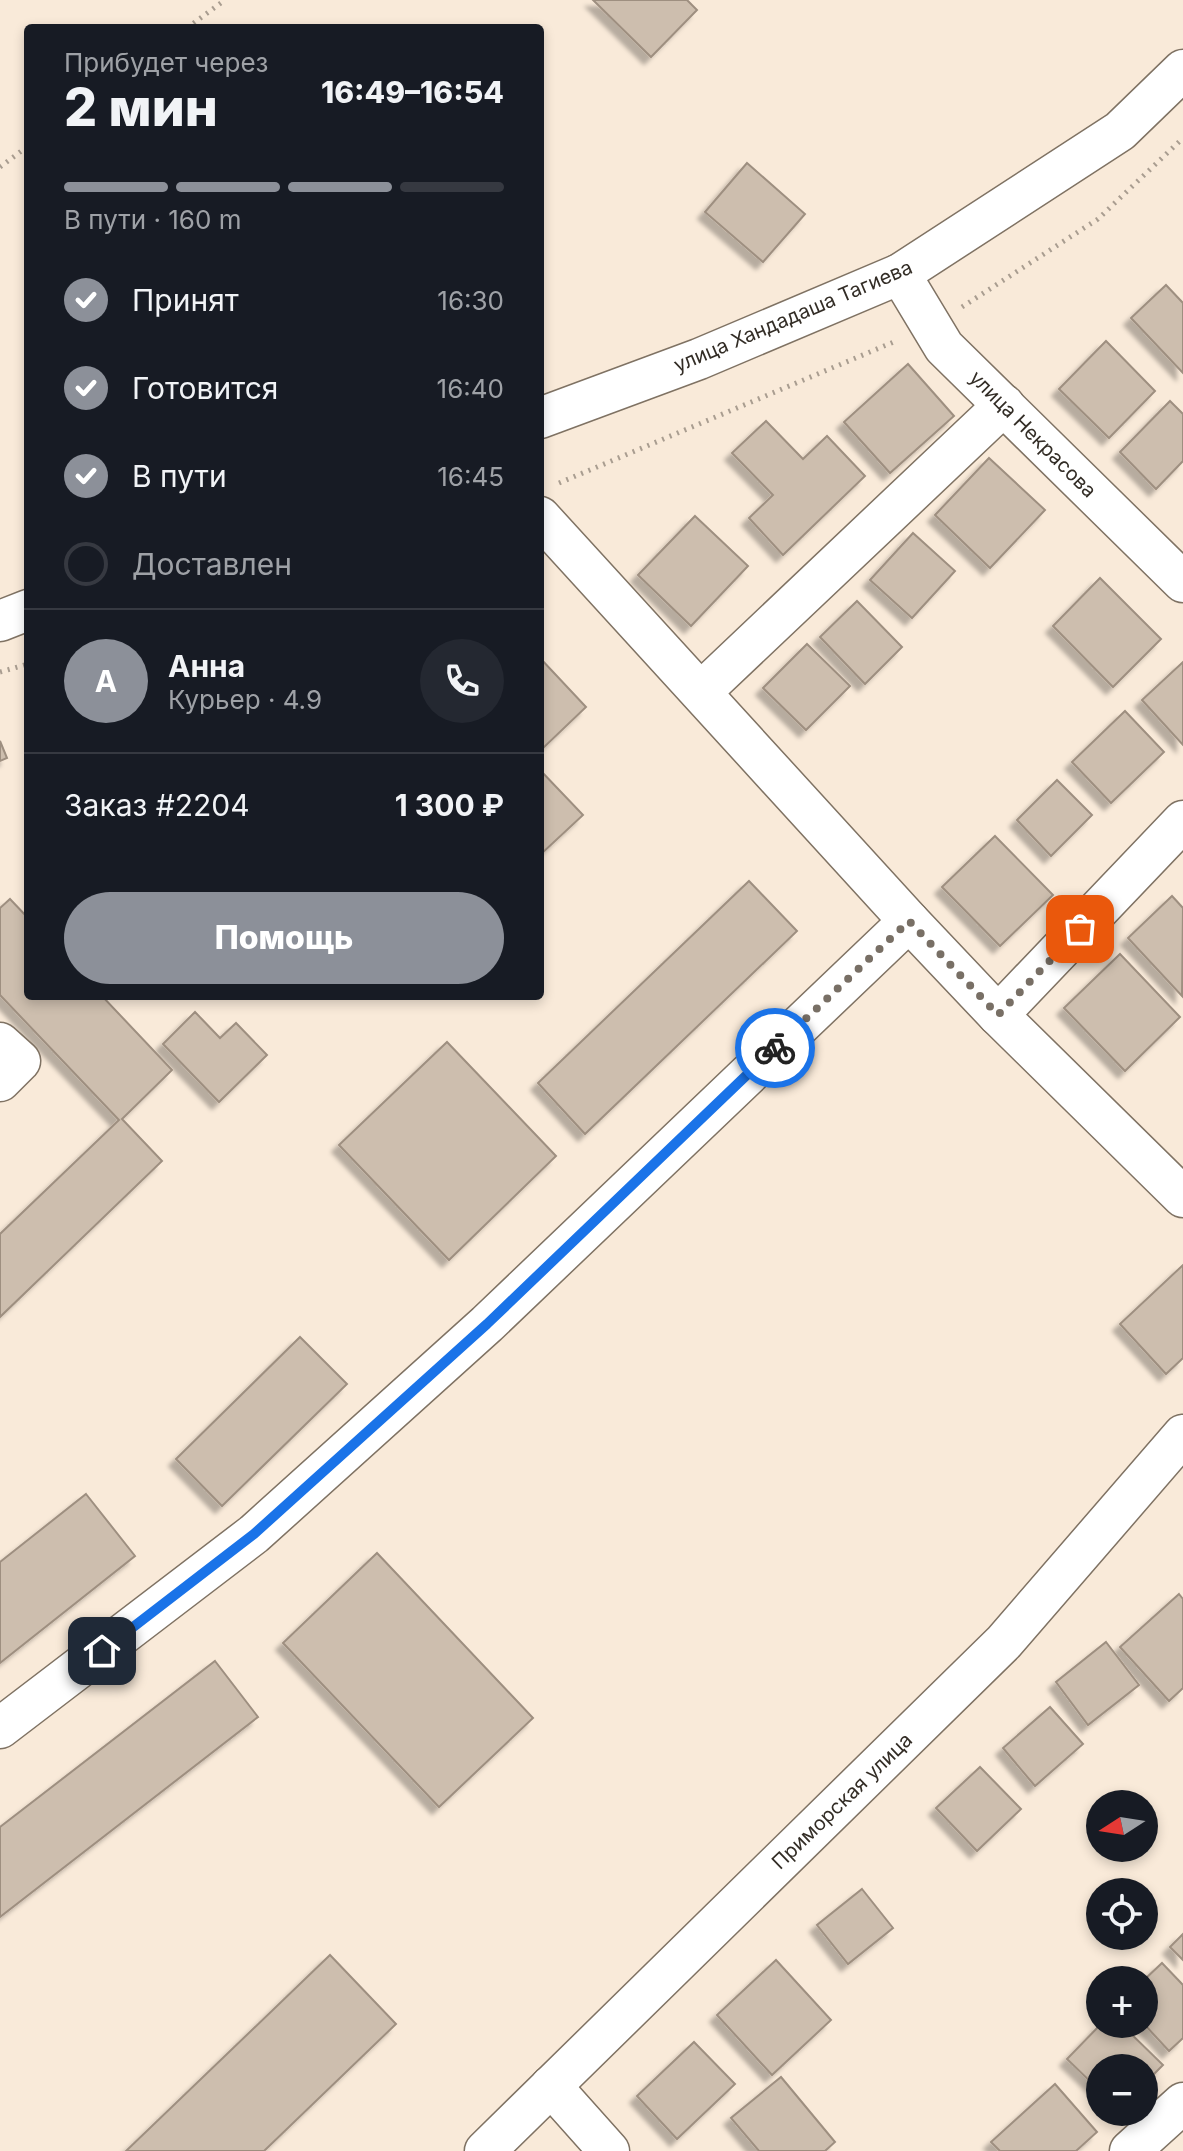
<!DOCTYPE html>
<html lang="ru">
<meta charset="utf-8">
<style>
:root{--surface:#171b24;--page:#242831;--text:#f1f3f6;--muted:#9ea1a6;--line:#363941;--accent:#8c9099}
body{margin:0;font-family:Inter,sans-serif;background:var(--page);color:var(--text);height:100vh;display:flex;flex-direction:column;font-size:30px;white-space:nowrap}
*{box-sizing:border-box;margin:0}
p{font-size:26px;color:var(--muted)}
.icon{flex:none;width:44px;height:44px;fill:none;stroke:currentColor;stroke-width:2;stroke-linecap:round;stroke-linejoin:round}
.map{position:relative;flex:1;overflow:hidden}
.side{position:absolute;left:24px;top:24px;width:520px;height:976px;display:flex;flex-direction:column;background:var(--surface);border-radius:8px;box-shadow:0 4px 12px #0003}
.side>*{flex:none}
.needle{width:52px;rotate:258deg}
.controls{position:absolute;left:1086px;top:1790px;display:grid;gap:16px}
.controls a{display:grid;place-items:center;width:72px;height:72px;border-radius:50%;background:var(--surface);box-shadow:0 4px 12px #0003;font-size:40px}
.pin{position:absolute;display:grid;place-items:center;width:68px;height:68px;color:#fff;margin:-34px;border-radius:16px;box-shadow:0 4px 12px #0006}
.courier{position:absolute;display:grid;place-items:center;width:80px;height:80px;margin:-40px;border:6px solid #1a73e8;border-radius:50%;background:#fff;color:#222;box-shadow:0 2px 10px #0007}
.headline em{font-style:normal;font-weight:800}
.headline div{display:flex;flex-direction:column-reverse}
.headline{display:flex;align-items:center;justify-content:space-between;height:136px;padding:0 40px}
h1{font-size:52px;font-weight:800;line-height:60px}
.bar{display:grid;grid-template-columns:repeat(4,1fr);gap:12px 8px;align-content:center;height:96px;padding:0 40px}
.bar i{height:10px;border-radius:6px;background:var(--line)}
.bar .on{background:var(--accent)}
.bar p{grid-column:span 4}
.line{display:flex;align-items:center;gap:20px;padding:0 40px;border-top:2px solid var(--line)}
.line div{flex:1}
.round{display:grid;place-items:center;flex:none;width:84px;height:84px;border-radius:42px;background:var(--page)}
ol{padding:0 40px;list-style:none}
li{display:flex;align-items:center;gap:24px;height:88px}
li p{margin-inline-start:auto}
li .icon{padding:8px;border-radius:50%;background:var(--accent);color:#fff;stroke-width:4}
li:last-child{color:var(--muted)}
li i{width:44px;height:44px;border:4px solid var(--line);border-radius:50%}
.cta{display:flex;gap:16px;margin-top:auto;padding:16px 40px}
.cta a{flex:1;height:92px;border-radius:48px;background:var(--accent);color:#fff;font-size:32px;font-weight:800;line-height:92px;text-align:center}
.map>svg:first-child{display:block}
.building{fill:#cdbeae;stroke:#9e8f80;stroke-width:2;filter:url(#shadow)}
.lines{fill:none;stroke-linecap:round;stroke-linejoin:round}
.minor-casing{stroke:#7f7263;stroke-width:43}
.path{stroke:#a99d90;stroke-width:5;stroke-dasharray:2 6;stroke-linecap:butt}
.minor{stroke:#fff;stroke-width:40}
.done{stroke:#786f65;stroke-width:8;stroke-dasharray:0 14.4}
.route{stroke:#1a73e8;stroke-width:10}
.labels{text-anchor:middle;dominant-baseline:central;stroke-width:6;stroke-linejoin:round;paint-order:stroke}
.street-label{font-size:20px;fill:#332d26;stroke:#fff}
</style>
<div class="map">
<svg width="1183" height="2151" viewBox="0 0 1183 2151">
<defs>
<filter id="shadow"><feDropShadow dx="-7" dy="7" stdDeviation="2" flood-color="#0004"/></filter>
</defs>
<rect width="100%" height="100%" fill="#f9ead9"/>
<g class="building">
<path d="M593 0H687L697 10 651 57Z"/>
<path d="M747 163 805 214 763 262 705 212Z"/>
<path d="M1166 285 1183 303V373L1131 318Z"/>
<path d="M1106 341 1155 391 1109 438 1059 389Z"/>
<path d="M908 364 954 416 890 473 844 422Z"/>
<path d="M1170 401 1183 414V461L1156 489 1120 452Z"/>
<path d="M766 421 803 459 827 436 865 476 783 555 749 518 773 495 732 453Z"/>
<path d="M989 458 1045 510 990 568 935 515Z"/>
<path d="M695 516 748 566 691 626 638 575Z"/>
<path d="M913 533 955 571 912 618 870 580Z"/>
<path d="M1100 578 1161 639 1113 687 1053 626Z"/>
<path d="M857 601 902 647 865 684 820 637Z"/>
<path d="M807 644 850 686 806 730 763 688Z"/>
<path d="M540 658 586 707 540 751Z"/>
<path d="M1183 662V745L1142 700Z"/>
<path d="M1125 711 1164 752 1111 803 1072 762Z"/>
<path d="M0 741 7 758 0 761Z"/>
<path d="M540 770 583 815 540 855Z"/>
<path d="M1057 780 1092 815 1051 856 1017 820Z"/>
<path d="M995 836 1053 895 1000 946 942 887Z"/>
<path d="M749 881 797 931 585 1134 538 1083Z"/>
<path d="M1172 896 1183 908 1182 996 1128 938Z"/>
<path d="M10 899 28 918V996H102L172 1070 122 1119 162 1161 0 1317V1234L119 1120 0 995V908Z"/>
<path d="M1120 954 1180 1017 1125 1071 1064 1008Z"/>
<path d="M195 1012 220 1038 236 1023 267 1055 219 1102 163 1044Z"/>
<path d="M447 1042 556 1156 449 1260 339 1145Z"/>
<path d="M1183 1265V1358L1166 1374 1120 1324Z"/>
<path d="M300 1337 347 1384 222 1506 176 1459Z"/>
<path d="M86 1494 135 1556 0 1663V1562Z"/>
<path d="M377 1553 533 1718 439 1807 283 1643Z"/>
<path d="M1179 1594 1183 1599V1688L1169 1701 1120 1647Z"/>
<path d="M1106 1642 1139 1685 1088 1725 1056 1682Z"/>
<path d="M215 1661 258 1717 0 1917V1827Z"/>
<path d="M1050 1707 1083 1744 1035 1786 1003 1748Z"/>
<path d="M980 1767 1021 1809 977 1851 936 1808Z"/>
<path d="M862 1889 893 1928 848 1964 817 1925Z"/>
<path d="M1183 1934V1960L1170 1947Z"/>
<path d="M330 1955 396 2024 264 2151H126Z"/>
<path d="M776 1960 831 2020 772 2075 717 2015Z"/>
<path d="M1162 1963 1183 1985V2038L1169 2051 1144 2024V1980Z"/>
<path d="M1101 2024H1121L1163 2065 1144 2084V2068H1100V2091L1067 2059Z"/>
<path d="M694 2042 735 2084 677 2139 637 2096Z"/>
<path d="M781 2077 835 2142 825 2151H759L731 2118Z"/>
<path d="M1055 2084 1097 2132 1076 2151H1000L991 2142Z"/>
</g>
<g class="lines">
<defs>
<g id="minor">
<path d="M900 274 944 347 1183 582"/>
<path d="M540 418 699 359 900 274 1120 131 1183 70"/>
<path d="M540 517 909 921 998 1015 1183 1197"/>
<path d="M0 621 28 610"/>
<path d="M701 692 1004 405"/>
<path d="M998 1015 1183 821"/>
<path d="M0 1043 20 1061 0 1081"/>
<path d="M0 1728 254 1534 487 1324 909 921"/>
<path d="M551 2086 609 2151"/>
<path d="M485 2151 1004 1642 1183 1435"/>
<path d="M1130 2151 1183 2103"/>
</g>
</defs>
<use href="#minor" class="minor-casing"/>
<g class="path">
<path d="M187 28 225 0"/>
<path d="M0 167 28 146"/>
<path d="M962 307 1098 219 1183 138"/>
<path d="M559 483 896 341"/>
<path d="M0 672 28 664"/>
</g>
<use href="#minor" class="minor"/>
</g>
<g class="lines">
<path class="done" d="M775 1048 909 921 998 1015 1080 929"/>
<path class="route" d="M102 1651 254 1534 487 1324 775 1048"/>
</g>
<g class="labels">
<g class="street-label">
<text transform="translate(793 316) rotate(-23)">улица Хандадаша Тагиева</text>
<text transform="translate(1033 434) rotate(45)">улица Некрасова</text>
<text transform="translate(842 1801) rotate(-44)">Приморская улица</text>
</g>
</g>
</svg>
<div class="controls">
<a><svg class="needle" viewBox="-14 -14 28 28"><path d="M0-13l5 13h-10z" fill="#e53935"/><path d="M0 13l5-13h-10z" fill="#9ea1a6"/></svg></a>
<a><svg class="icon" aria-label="locate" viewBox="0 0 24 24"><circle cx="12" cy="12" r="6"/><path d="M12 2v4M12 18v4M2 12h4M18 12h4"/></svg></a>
<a>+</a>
<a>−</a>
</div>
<div class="pin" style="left:1080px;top:929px;background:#ea580c"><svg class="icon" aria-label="bag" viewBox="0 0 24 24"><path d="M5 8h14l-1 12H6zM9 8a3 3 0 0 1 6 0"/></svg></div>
<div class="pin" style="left:102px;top:1651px;background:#1f2937"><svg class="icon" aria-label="home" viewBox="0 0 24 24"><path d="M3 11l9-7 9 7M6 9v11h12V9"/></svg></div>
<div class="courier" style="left:775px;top:1048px"><svg class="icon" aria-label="bike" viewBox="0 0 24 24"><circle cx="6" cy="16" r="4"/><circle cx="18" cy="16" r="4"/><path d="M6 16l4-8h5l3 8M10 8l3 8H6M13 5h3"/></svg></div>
<section class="side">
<div class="headline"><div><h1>2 мин</h1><p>Прибудет через</p></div><em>16:49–16:54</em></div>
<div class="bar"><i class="on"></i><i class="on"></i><i class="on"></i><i></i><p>В пути · 160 m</p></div>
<ol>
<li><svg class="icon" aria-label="check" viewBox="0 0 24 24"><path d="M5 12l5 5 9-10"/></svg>Принят<p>16:30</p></li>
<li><svg class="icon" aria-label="check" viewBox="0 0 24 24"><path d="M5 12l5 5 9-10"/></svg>Готовится<p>16:40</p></li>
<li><svg class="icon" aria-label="check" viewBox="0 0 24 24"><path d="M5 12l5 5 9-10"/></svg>В пути<p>16:45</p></li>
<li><i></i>Доставлен</li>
</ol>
<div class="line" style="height:144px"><b class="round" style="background:var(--accent);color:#fff">А</b><div><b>Анна</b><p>Курьер · 4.9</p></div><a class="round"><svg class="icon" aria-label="phone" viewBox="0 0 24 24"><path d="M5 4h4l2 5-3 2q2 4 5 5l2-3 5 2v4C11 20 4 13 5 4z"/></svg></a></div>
<div class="line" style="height:104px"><div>Заказ #2204</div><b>1 300 ₽</b></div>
<div class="cta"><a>Помощь</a></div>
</section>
</div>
